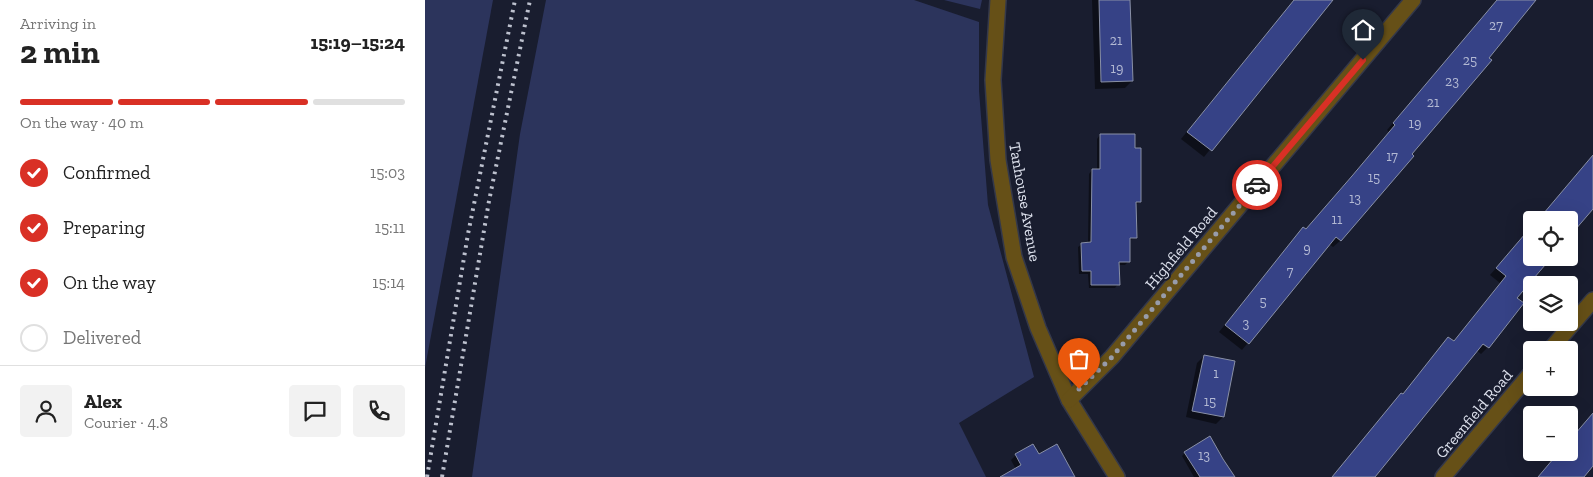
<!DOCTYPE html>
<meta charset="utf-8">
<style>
:root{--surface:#fff;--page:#f2f2f2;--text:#222;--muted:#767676;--line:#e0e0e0;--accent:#d93025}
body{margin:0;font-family:"Zilla Slab",serif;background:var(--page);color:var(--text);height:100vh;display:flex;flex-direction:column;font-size:19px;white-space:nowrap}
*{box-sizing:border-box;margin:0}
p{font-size:16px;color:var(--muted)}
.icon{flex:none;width:28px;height:28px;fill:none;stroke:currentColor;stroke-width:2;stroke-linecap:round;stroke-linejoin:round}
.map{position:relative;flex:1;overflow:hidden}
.panel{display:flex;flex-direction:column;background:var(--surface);width:425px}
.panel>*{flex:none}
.fabs{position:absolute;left:1098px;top:211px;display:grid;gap:10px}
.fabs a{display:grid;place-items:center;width:55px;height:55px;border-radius:5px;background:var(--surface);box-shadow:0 5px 20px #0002;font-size:25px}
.pin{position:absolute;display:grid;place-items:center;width:42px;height:42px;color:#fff;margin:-51px -21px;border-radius:50% 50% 50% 0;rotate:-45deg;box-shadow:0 0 5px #0007}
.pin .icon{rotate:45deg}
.courier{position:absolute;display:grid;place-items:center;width:50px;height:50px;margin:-25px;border:4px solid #d93025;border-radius:50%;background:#fff;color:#222;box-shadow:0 1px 6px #0007}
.head em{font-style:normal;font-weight:800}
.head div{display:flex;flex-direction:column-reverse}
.head{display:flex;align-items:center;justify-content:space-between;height:85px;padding:0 20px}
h1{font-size:32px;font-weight:800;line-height:38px}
.bar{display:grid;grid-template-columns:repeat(4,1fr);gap:8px 5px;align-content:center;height:60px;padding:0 20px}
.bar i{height:6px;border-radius:4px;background:var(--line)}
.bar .on{background:var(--accent)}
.bar p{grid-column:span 4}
.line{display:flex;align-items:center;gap:12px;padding:0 20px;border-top:1px solid var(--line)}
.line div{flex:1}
.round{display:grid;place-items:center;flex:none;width:52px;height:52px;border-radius:5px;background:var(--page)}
ol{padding:0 20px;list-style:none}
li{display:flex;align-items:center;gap:15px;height:55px}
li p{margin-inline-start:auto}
li .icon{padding:5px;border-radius:50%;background:var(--accent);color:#fff;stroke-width:4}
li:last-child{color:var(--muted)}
li i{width:28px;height:28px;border:2px solid var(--line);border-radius:50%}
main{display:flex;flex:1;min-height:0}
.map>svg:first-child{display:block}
.green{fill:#2c345c}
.shadow{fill:#0007}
.building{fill:#364286;stroke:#8990a6}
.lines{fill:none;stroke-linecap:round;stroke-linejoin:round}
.street-casing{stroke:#34384a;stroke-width:18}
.street{stroke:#665017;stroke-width:15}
.rail{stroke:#bdc1ce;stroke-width:4;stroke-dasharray:2.5 5;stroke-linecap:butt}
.done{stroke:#989caa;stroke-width:5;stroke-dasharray:0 9}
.route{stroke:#d93025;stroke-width:6}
.labels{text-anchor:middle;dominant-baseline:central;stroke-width:4;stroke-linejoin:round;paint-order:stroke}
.number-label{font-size:14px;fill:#b3b9d3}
.street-label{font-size:16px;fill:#dde1ed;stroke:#191d2f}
</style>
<main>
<section class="panel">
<div class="head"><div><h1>2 min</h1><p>Arriving in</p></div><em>15:19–15:24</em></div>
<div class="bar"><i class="on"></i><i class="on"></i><i class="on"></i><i></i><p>On the way · 40 m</p></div>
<ol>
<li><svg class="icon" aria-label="check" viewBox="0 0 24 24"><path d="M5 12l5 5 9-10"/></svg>Confirmed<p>15:03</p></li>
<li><svg class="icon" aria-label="check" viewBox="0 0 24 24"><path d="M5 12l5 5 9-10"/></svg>Preparing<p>15:11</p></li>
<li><svg class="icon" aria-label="check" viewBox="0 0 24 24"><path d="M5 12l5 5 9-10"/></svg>On the way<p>15:14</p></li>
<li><i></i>Delivered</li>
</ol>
<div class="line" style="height:90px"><a class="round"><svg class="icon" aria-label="person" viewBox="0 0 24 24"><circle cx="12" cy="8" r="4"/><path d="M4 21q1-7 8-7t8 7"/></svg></a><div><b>Alex</b><p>Courier · 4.8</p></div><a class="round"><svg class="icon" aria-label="chat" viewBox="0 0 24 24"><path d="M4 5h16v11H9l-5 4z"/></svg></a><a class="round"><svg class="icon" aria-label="phone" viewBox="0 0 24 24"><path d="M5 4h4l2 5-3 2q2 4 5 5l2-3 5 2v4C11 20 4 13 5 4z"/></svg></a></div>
</section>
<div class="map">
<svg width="1168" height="477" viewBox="0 0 1168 477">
<rect width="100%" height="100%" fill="#191d2f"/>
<g class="green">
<path d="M0 0H68L0 368Z"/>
<path d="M121 0H489L554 22V91L563 205 609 377 534 423 561 477H47L95 134Z"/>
<path d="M519 0H557L555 9Z"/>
</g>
<g class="shadow">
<path d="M667 0H705L707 81 700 88 670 89Z"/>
<path d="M869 0H906L779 157 756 139Z"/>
<path d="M1072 0H1109L985 154 988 156 915 241 908 247 904 244 817 350 794 332 872 236 880 230 964 132 962 130Z"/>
<path d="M675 135 715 202 710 205 711 237 703 241 704 261 700 265H693V284L690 288H664L663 274H654L653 247 657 244H663L664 174 667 170H672V139Z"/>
<path d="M1106 228V258H1125L1052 341 1062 348 1056 354 1051 350 946 477H907L978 395 1028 342 1075 283 1065 275Z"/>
<path d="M779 356 809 362 798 417 791 424 761 417 772 363Z"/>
<path d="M760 453 809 477H769L757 456Z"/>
<path d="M591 455 614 456 649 477H595L586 460Z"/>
</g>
<g class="building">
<path d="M674 0H705L708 81 676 82Z"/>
<path d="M869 0H908L787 151 762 132Z"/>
<path d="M1072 0H1111L1064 58 1067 60 987 154 989 156 916 241 911 237 824 344 800 325 878 227 881 229 927 176 970 125 968 123Z"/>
<path d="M675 134H710V148H716V202H711L712 238H705V262H694L695 285H666V271H657L656 243 666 242 667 169H675Z"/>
<path d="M1168 155V209L1144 237V220H1113Z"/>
<path d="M1106 227V258H1126L1092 298 1099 303 1064 348 1058 344 950 477H907L976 393 978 394 1023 337 1029 341 1081 276 1071 268Z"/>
<path d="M779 355 810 361 799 417 767 411Z"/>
<path d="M1168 413V466L1159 477H1113L1134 452H1144V441Z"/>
<path d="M785 436 798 459 810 477H775L759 452Z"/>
<path d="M608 444 614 454 632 444 650 477H575L596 465 590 454Z"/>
</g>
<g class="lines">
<defs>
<g id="street">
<path d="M573 0 568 80 573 160 589 257 613 328 644 400 692 477"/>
<path d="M1125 350 1168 300"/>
<path d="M644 400 687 357 988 0"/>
<path d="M1018 477 1106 373"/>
</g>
</defs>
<use href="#street" class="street-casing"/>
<use href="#street" class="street"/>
<g class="rail">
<path d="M2 477 43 234 90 0"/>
<path d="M17 477 64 201 105 0"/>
</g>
</g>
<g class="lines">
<path class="done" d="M654 389 687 357 832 185"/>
<path class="route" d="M832 185 938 60"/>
</g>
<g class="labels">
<g class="number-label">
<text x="1071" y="25">27</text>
<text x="691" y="40">21</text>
<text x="1045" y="60">25</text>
<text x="692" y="68">19</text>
<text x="1027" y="81">23</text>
<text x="1008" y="102">21</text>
<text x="990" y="123">19</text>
<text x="967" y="156">17</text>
<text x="949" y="177">15</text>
<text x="930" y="198">13</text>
<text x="912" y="219">11</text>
<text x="882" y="248">9</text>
<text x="865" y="271">7</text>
<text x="838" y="301">5</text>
<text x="821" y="323">3</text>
<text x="791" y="373">1</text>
<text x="785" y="401">15</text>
<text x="779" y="455">13</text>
</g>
<g class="street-label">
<text transform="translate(600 202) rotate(80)">Tanhouse Avenue</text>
<text transform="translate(756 248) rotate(-50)">Highfield Road</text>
<text transform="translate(1049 414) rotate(-50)">Greenfield Road</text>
</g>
</g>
</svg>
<div class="fabs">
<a><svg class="icon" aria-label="locate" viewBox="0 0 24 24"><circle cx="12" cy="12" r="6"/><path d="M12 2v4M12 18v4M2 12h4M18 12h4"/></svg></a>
<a><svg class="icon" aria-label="layers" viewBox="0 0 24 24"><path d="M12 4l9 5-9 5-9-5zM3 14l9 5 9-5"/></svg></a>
<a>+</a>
<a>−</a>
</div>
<div class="pin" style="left:654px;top:389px;background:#ea580c"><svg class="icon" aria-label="bag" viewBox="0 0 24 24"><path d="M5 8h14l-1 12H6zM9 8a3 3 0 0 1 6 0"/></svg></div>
<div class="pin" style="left:938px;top:60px;background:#1f2937"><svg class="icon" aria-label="home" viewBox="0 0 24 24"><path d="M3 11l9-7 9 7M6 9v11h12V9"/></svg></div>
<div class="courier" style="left:832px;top:185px"><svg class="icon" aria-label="car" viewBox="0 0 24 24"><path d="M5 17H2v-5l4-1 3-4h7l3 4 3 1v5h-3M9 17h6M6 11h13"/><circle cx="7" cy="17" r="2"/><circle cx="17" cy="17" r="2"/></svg></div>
</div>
</main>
